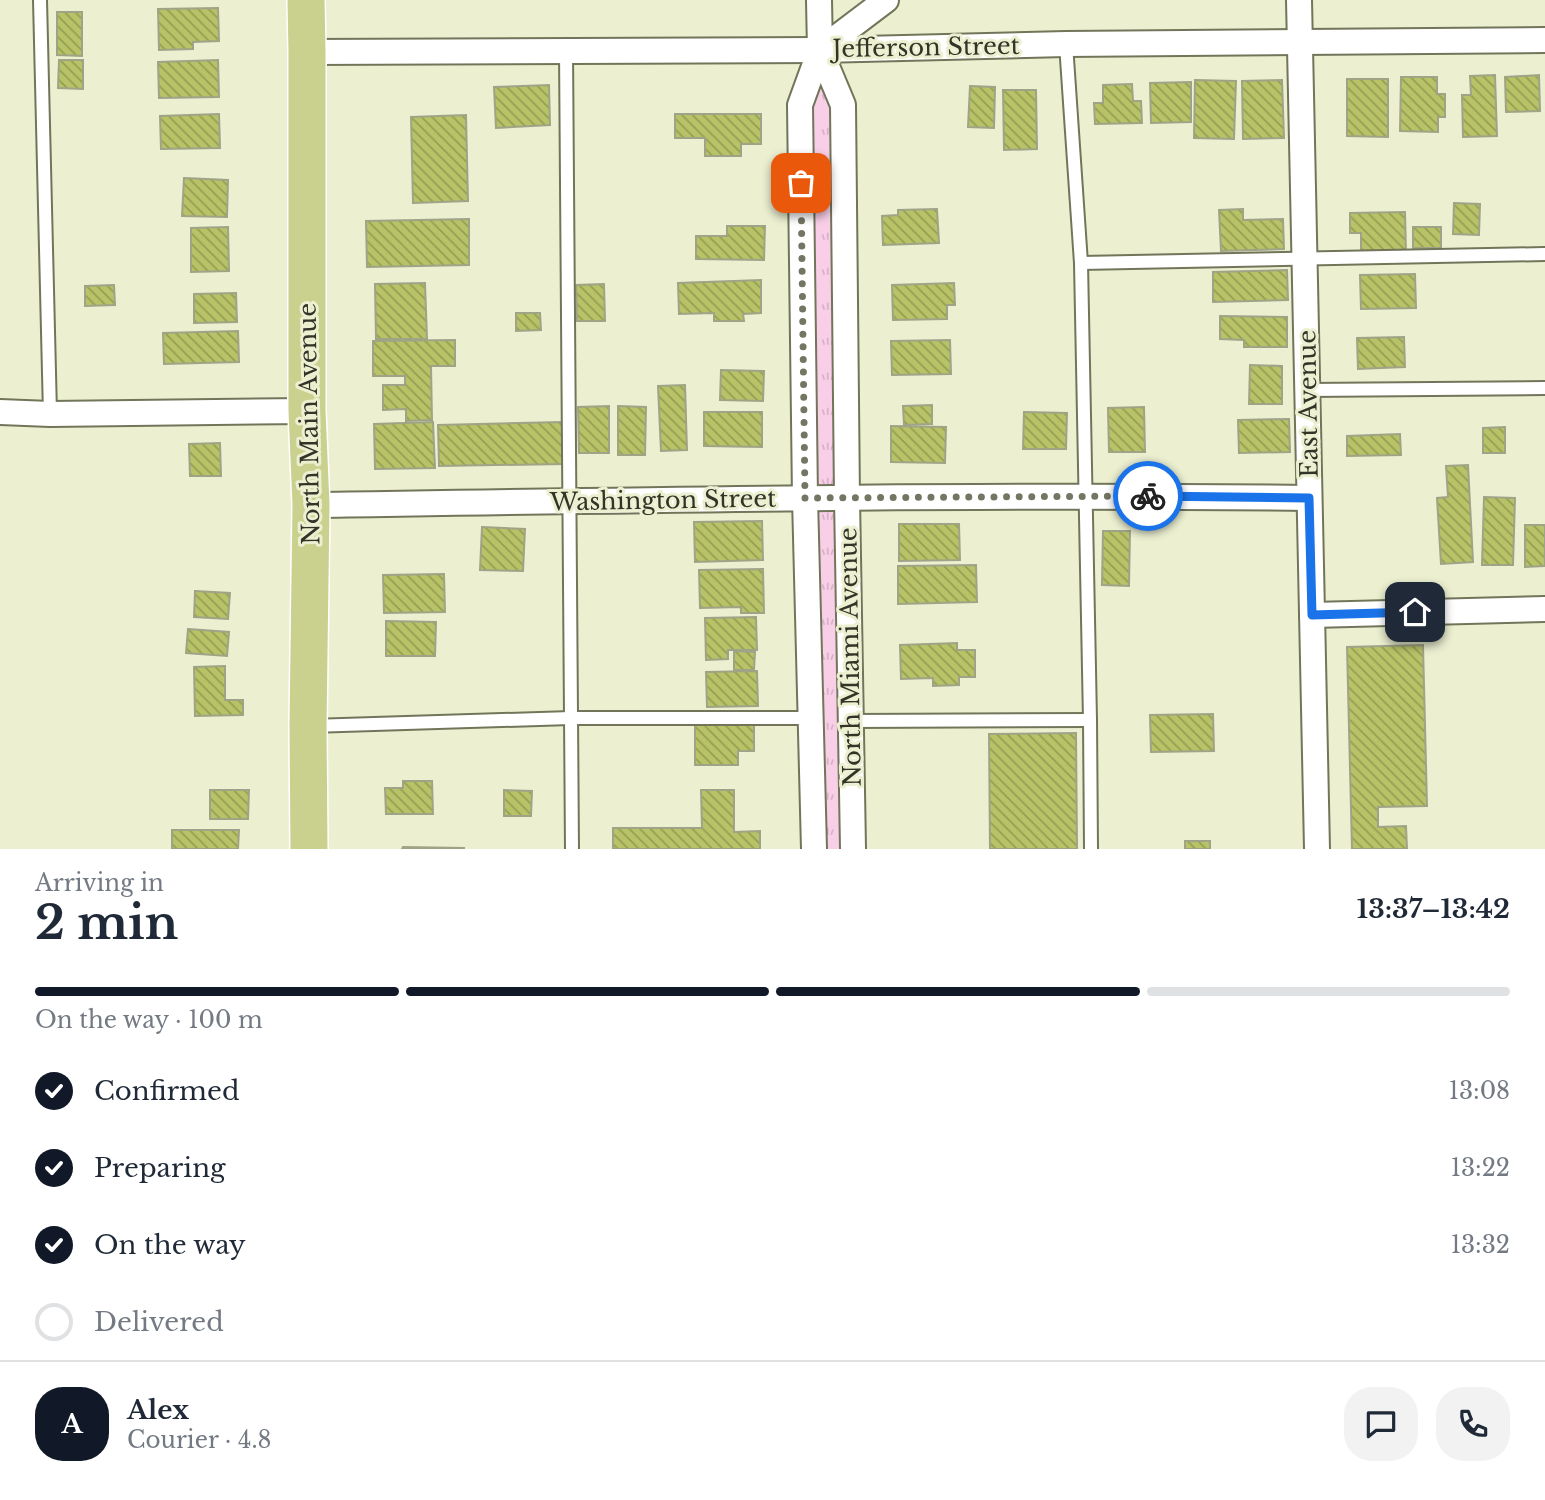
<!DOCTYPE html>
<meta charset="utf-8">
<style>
:root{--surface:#fff;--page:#f2f2f3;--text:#1f2937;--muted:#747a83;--line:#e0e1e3;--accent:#111827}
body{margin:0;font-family:"Libre Baskerville",serif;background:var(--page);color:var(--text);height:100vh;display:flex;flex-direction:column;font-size:26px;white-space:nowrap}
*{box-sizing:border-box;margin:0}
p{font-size:23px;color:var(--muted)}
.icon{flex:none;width:38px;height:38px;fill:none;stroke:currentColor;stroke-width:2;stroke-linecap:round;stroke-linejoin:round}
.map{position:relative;height:849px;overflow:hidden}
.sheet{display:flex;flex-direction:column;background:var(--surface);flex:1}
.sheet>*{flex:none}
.pin{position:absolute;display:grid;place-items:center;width:60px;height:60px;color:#fff;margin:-30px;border-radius:14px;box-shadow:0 4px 10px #0006}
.courier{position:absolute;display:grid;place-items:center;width:70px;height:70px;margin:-35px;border:5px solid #1a73e8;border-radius:50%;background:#fff;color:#222;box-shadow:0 2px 9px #0007}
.overview em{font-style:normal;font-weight:800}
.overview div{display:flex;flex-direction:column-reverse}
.overview{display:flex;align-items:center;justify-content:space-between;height:119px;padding:0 35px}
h1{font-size:46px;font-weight:800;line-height:52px}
.bar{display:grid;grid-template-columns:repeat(4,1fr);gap:10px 7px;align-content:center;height:84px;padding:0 35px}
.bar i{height:9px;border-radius:5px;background:var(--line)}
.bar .active{background:var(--accent)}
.bar p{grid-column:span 4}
.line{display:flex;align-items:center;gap:18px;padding:0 35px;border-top:2px solid var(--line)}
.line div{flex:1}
.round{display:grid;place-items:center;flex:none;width:74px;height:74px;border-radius:28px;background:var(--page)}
ol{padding:0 35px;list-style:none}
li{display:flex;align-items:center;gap:21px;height:77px}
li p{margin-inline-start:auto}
li .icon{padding:7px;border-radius:50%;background:var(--accent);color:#fff;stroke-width:4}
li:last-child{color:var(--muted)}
li i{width:38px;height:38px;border:4px solid var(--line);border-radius:50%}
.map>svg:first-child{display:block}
.grass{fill:url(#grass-tufts)}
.building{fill:url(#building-back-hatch);stroke:#a0a487;stroke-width:2}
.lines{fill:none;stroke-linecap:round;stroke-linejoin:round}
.service-casing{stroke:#72755a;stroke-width:16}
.minor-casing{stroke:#72755a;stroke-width:28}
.primary-casing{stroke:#fff;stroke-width:40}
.service{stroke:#fff;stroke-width:12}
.minor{stroke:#fff;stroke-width:24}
.primary{stroke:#cad08d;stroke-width:37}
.done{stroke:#737663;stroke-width:7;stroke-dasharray:0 12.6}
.route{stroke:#1a73e8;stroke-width:9}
.labels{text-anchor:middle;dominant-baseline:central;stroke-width:6;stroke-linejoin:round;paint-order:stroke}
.street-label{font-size:24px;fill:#323428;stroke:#ecf0d1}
</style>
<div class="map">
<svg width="1545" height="849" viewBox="0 0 1545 849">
<defs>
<pattern id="grass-tufts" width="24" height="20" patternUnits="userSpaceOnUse" patternTransform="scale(1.75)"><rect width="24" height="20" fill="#f9cfe8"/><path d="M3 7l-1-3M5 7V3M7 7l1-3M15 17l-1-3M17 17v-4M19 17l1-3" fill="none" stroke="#d6b2c7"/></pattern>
<pattern id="building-back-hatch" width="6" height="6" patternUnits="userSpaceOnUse" patternTransform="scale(1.75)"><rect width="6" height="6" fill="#b8c266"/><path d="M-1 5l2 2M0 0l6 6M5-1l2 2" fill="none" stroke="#969e54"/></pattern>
</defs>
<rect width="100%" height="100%" fill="#ecf0d1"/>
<path class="grass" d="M820 50 843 105 853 849H814L800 105Z"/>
<g class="building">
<path d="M218 8 219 41 193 42V49L159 50 158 9Z"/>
<path d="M57 12H82V56L57 55Z"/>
<path d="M59 60H83V89L58 88Z"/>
<path d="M218 60 219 97 159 98 158 62Z"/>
<path d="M1495 75 1497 136 1463 137 1462 95H1471L1470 76Z"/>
<path d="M1539 75 1540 111 1506 112 1505 77Z"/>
<path d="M1401 77H1437V94H1445V117H1438V132L1400 131Z"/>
<path d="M1347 79H1388V137L1347 136Z"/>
<path d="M1195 80 1236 81 1234 139 1194 138Z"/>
<path d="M1282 80 1284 138 1243 139 1242 81Z"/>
<path d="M1191 82V122L1151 123 1150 83Z"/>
<path d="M1132 84 1133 101H1141L1142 123 1095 124 1094 103H1103V85Z"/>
<path d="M549 85 550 125 496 128 494 87Z"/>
<path d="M970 86 995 87 994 128 968 127Z"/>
<path d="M1003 90H1036L1037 149 1004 150Z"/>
<path d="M219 114 220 148 161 149 160 116Z"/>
<path d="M675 114H761V144H741V156H705V138H675Z"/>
<path d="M466 115 468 201 413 203 411 117Z"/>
<path d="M184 178 228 180 227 217 182 216Z"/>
<path d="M1454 203 1480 204 1479 235 1453 234Z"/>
<path d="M937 209 939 243 883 245 882 216 898 215V210Z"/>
<path d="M1243 209V220L1283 219 1284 249 1221 251 1219 210Z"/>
<path d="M1405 212 1406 253 1361 254V233H1350V213Z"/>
<path d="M469 219V265L367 267 366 221Z"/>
<path d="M727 226H765L764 260 696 259V236H727Z"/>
<path d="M228 227 229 271 191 272V228Z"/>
<rect x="1413" y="227" width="28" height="21"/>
<path d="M1287 270 1288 300 1213 302V272Z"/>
<path d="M1415 274 1416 308 1361 309 1360 275Z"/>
<path d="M761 280V313L743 314 744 321H714V313L679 314 678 283Z"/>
<path d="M425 283 427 339H376L375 284Z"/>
<path d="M954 283 955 305H947V319L893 320 892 285Z"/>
<path d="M604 284 605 321H577L576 285Z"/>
<path d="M114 285 115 305 85 306V286Z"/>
<path d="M236 293 237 322 194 323V294Z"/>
<path d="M516 313H540L541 330 516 331Z"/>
<path d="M1220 316 1287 317V347H1244V340L1220 339Z"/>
<path d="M238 331 239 362 164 364 163 333Z"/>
<path d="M1404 337 1405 367 1358 369 1357 338Z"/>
<path d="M455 340V366H431L432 420 406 421V409L383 410V385H405V376H373V341Z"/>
<path d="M950 340 951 374 892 375 891 341Z"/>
<path d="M1250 365 1282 366V404H1249Z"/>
<path d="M721 370 764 371 763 401 720 400Z"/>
<path d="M685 385 687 450 661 451 658 386Z"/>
<path d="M932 405V424L904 425 903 406Z"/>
<path d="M609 406V453H579L578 407Z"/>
<path d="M618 406 646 407 645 455H618Z"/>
<path d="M1144 407 1145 452H1109L1108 408Z"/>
<path d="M704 412H762V447L704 446Z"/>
<path d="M1024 412 1067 413 1066 449H1023Z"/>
<path d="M1289 419 1290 452 1239 453 1238 420Z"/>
<path d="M433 422 435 468 375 469 374 424Z"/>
<path d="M562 422 563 464 439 466 438 425Z"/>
<path d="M891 426 946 427 945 463 891 462Z"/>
<path d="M1505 427V453H1483V428Z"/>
<path d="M1400 434 1401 455 1347 456V436Z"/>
<path d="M220 443 221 476H190L189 444Z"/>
<path d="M1468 465 1473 562 1441 564 1437 498 1448 497 1446 466Z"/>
<path d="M1484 497 1515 498 1513 565H1482Z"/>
<path d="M762 521 763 560 695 562 694 522Z"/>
<path d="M899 524H959L960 560 899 561Z"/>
<path d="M1525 525H1545V566L1525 567Z"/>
<path d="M482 527 525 529 523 571 480 570Z"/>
<path d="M1103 531H1130L1129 586 1102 585Z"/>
<path d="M976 565 977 602 898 604V566Z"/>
<path d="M763 569 764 613H741V607L700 608 699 570Z"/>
<path d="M444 574 445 612 384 613 383 575Z"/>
<path d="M195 591 230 593 228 619 194 617Z"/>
<path d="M756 617 757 650H728V659L706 660 705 618Z"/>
<path d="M386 621 436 622 435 656H386Z"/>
<path d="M188 629 229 632 227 656 186 653Z"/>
<path d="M957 643V650H975V677H959V685L933 686V678L901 679 900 645Z"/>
<path d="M1423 645 1427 806 1378 807V827L1406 826 1407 849H1352L1347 647Z"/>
<path d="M734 651 755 652 754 670H734Z"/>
<path d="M225 666V700H243V715L195 716 194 667Z"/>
<path d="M757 671 758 706 707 707 706 672Z"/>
<path d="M1213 714 1214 751 1151 752 1150 715Z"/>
<path d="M695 724H754V751H738V765H695Z"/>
<path d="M1076 733 1077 849H990L989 734Z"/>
<path d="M403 781H432L433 814H386L385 788H403Z"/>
<path d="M210 790H249L248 819H210Z"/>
<path d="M504 790 532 791 531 816H504Z"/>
<path d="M701 790H734V832L760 831V849H613V828H702Z"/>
<path d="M172 830H239L238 849H172Z"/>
<rect x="1185" y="841" width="25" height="8"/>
<path d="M403 847 464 848V849H402Z"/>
</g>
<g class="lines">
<defs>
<g id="service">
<path d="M40 0 50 414"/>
<path d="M1066 44 1081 263 1090 720 1091 849"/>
<path d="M566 50 572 849"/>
<path d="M1081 263 1545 254"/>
<path d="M1307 390 1545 388"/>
<path d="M851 721 1090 720"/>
<path d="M310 726 571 718H810"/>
</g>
<g id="minor">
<path d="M1299 0 1317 849"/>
<path d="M820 50 843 105 847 498 853 849"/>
<path d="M820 50 886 0"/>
<path d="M307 52 820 50 1066 44 1545 40"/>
<path d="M0 412 50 414 307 411"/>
<path d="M311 505C643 500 976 494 1309 498"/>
<path d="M1312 615 1545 609"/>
<path d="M814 849 805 498 800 105 820 50 819 0"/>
</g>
<path id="primary" d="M306 0 307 52V411L311 505 308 726 309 849"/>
</defs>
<use href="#service" class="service-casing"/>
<use href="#minor" class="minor-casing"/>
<use href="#primary" class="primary-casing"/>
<use href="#service" class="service"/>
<use href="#minor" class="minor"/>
<use href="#primary" class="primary"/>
</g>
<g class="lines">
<path class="done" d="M801 183 805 498 1148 496"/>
<path class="route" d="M1148 496 1309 498 1312 615 1415 612"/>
</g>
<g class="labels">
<g class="street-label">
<text transform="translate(926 47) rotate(-1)">Jefferson Street</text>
<text transform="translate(1308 404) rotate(-91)">East Avenue</text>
<text transform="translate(309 424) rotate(-91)">North Main Avenue</text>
<text transform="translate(663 500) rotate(-1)">Washington Street</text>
<text transform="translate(850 657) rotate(-91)">North Miami Avenue</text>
</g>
</g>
</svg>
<div class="pin" style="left:801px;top:183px;background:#ea580c"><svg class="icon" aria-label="bag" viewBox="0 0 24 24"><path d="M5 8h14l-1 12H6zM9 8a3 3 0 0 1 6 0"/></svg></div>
<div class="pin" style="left:1415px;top:612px;background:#1f2937"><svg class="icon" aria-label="home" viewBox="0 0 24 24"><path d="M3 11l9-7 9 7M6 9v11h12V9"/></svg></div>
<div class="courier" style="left:1148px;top:496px"><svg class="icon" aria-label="bike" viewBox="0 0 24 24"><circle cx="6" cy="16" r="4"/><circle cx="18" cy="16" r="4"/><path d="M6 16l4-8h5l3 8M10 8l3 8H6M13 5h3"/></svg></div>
</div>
<section class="sheet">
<div class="overview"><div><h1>2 min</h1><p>Arriving in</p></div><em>13:37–13:42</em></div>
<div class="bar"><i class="active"></i><i class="active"></i><i class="active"></i><i></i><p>On the way · 100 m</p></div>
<ol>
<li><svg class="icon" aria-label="check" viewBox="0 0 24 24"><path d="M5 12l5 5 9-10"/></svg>Confirmed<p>13:08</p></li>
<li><svg class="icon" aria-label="check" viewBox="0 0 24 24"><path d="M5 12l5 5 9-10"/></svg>Preparing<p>13:22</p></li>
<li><svg class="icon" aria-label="check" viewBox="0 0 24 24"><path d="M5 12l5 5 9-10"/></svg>On the way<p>13:32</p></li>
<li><i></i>Delivered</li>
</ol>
<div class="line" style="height:126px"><b class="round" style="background:var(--accent);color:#fff">A</b><div><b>Alex</b><p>Courier · 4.8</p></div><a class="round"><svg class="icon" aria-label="chat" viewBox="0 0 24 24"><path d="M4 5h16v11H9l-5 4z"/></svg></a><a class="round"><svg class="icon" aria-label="phone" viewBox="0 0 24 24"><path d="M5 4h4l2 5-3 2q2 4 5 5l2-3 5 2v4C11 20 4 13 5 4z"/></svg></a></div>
</section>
